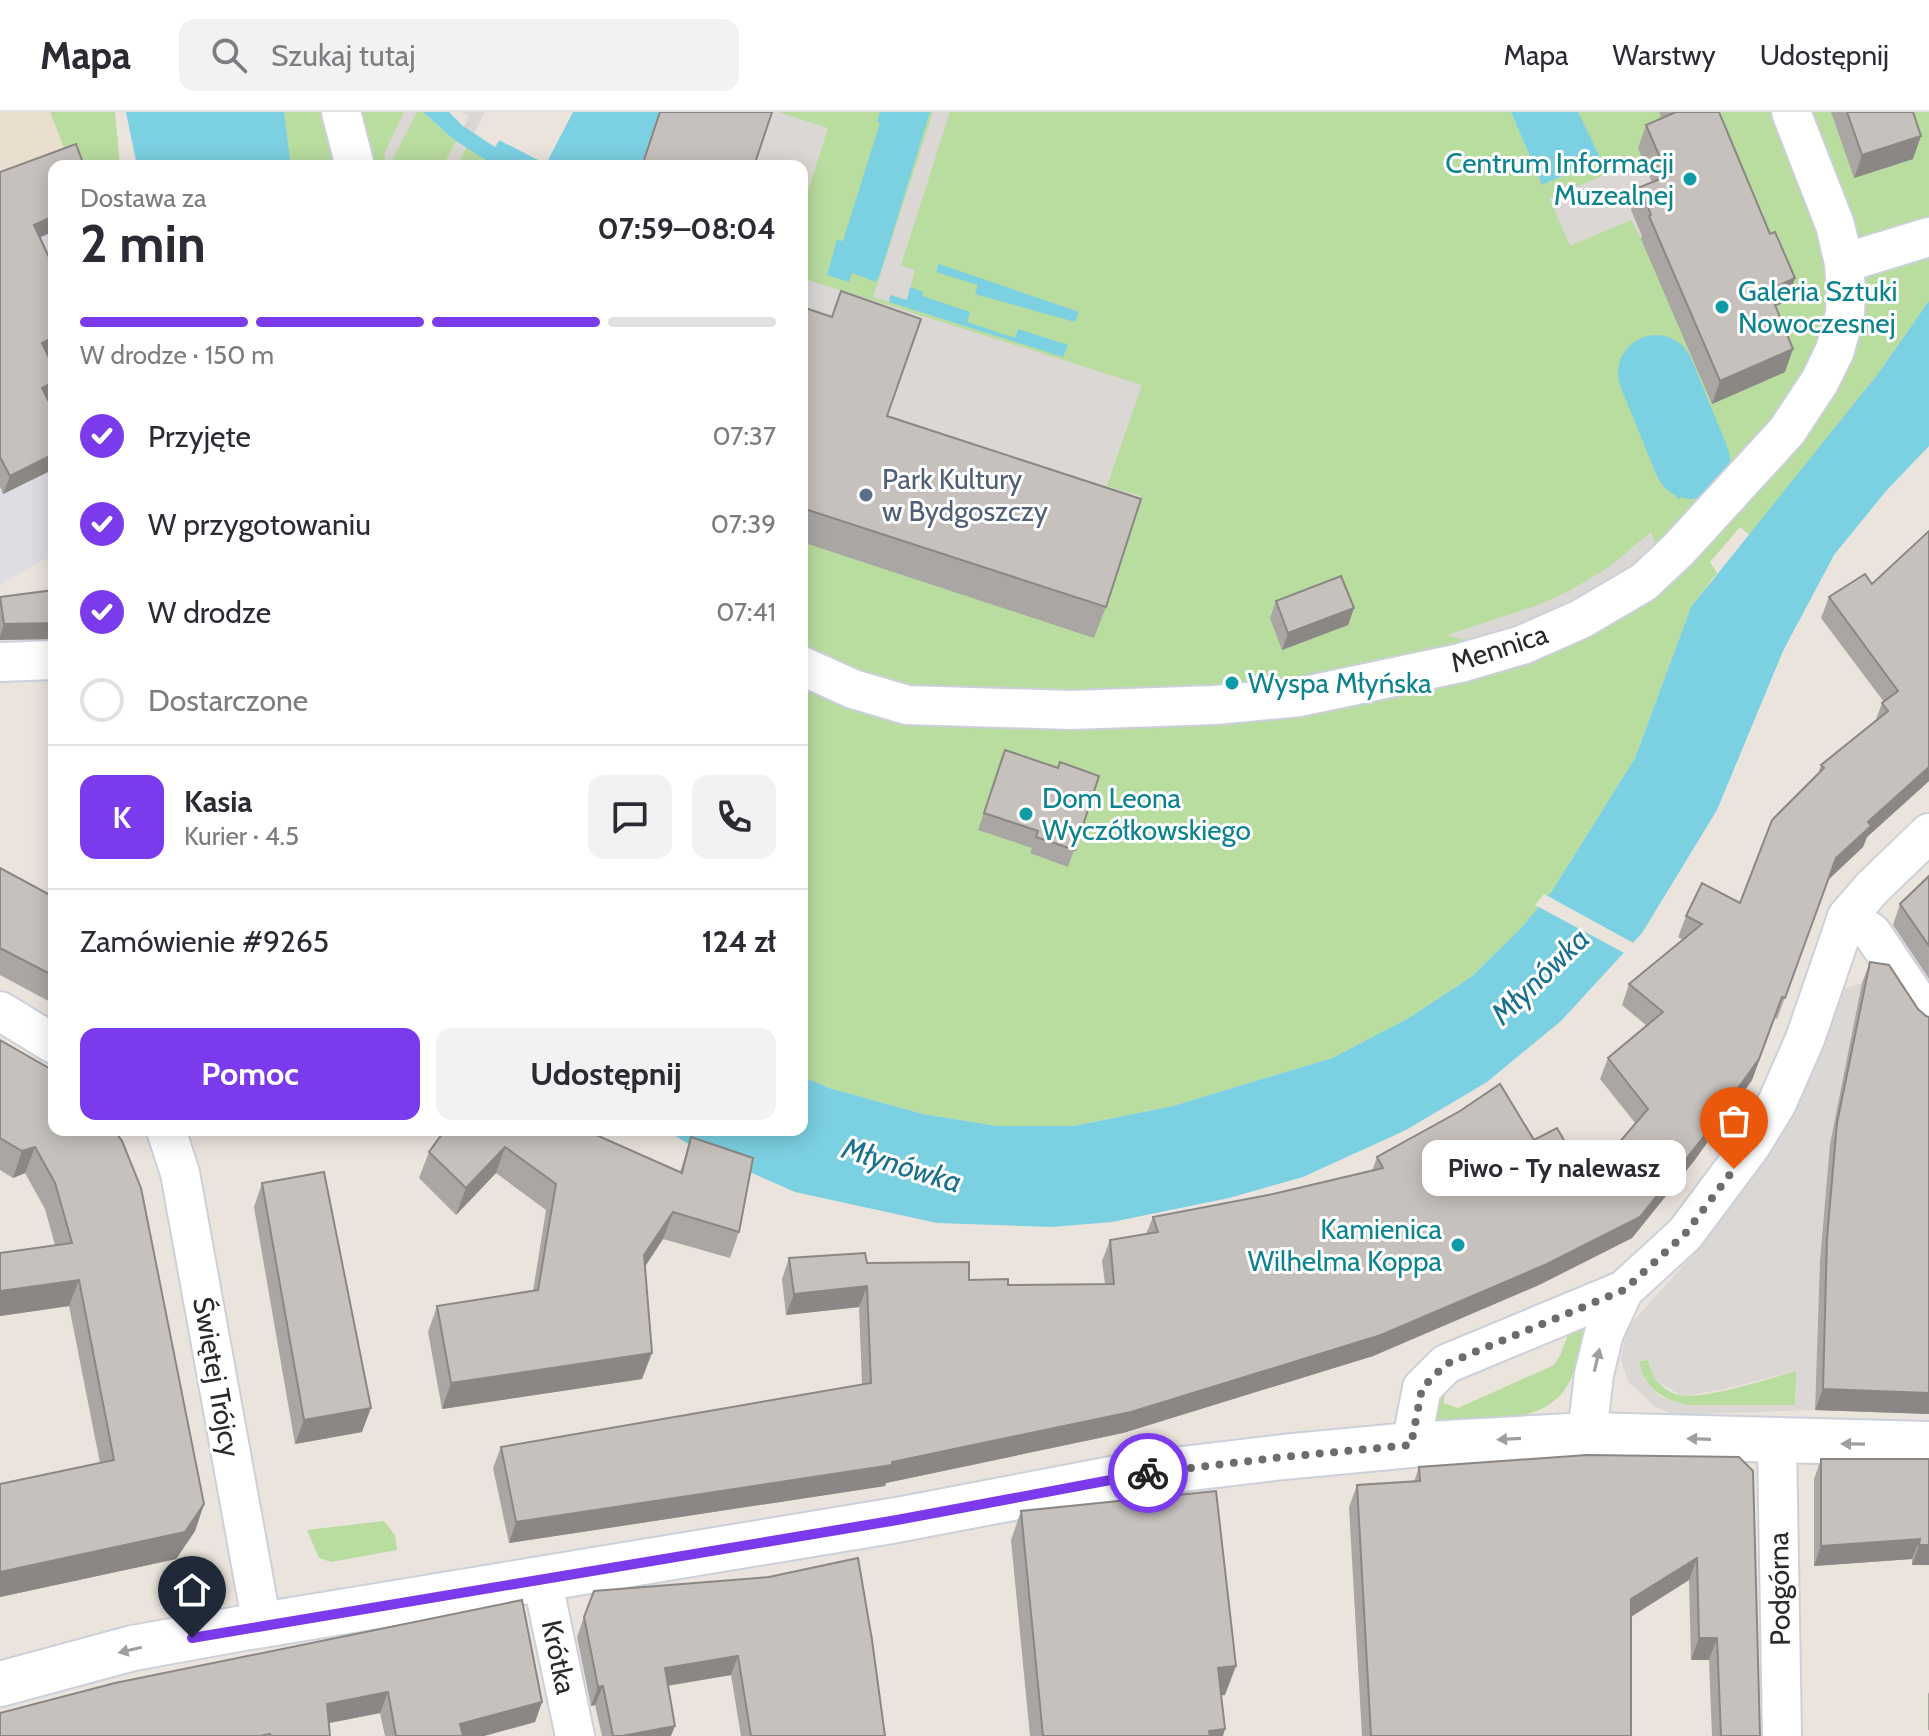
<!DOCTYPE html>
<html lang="pl">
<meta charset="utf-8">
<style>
:root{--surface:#fff;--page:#f2f2f3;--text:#2b2b33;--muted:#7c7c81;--line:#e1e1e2;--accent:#7c3aed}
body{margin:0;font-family:Cabin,sans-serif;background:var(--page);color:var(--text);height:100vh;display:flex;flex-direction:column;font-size:30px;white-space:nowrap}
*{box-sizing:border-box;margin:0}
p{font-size:26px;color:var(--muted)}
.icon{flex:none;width:44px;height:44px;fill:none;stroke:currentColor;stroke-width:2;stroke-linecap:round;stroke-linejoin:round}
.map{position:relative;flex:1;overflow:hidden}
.sheet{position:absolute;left:48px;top:48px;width:760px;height:976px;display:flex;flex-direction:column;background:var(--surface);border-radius:16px;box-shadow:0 4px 20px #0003}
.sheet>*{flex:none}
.pin{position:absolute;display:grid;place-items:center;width:68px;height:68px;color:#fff;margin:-82px -34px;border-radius:50% 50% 50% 0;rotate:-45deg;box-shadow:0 0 8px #0007}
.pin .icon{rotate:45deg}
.courier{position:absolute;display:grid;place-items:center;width:80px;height:80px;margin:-40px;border:6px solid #7c3aed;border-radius:50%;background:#fff;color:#222;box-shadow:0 2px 10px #0007}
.bubble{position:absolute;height:56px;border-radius:16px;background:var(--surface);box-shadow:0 4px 20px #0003;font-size:26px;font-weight:800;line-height:56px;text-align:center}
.head em{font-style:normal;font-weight:800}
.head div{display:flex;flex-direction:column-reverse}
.head{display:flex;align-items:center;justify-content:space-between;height:136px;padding:0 32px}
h1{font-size:52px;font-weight:800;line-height:60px}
.bar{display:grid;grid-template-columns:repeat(4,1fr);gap:12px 8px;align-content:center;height:96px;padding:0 32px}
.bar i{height:10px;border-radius:6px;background:var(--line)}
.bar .active{background:var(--accent)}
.bar p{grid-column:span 4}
.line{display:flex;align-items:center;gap:20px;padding:0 32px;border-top:2px solid var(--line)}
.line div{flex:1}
.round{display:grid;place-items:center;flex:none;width:84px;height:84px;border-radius:16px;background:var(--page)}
ol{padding:0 32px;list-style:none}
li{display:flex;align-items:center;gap:24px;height:88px}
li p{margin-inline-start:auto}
li .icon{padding:8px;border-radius:50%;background:var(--accent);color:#fff;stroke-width:4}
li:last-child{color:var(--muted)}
li i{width:44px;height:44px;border:4px solid var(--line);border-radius:50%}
.primary-button{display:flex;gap:16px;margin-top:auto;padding:16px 32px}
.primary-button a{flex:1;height:92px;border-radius:16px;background:var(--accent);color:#fff;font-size:32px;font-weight:800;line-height:92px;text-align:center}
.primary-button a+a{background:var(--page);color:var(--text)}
header{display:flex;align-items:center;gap:48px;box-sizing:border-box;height:112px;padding:0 40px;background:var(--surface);border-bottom:2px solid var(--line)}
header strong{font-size:38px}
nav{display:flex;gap:44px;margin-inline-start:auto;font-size:28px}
.search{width:560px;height:72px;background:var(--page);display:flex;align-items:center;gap:20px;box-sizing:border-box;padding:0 28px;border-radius:16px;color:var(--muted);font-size:30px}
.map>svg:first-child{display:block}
.industrial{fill:#dfdde4}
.education{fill:#eadfce}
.green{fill:#b9dc9f}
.plaza{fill:#dbd7d4;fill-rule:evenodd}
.water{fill:#7bd0e2}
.pier{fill:#ebe4dd}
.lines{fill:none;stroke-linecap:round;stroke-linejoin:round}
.river{stroke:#7bd0e2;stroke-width:76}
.minor-casing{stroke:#ccd0da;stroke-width:42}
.secondary-casing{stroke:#ccd0da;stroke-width:48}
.minor{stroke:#fff;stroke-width:38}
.secondary{stroke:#fff;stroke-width:44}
.wall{fill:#aaa6a3}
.shaded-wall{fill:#8b8784}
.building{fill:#c6c1bd;stroke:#8b8784;stroke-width:2}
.oneway{fill:#9f9f9f}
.done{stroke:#6e6b69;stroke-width:8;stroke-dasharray:0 14.4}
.route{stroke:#7c3aed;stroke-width:10}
.culture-dot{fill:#0f9aa8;stroke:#fff;stroke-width:3}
.service-dot{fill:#5c6f8a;stroke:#fff;stroke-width:3}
.labels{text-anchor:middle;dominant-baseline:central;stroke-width:6;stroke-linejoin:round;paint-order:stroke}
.culture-label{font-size:28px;fill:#0d838f;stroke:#fff;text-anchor:start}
.service-label{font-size:28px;fill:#4e5e75;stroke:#fff;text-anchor:start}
.street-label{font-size:28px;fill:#2a2a2a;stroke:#fff}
.water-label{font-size:30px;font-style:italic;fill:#1b708d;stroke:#fff}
</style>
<header>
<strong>Mapa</strong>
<div class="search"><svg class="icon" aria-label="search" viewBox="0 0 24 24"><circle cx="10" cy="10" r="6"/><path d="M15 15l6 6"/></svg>Szukaj tutaj</div>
<nav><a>Mapa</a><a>Warstwy</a><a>Udostępnij</a></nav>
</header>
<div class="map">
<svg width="1929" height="1624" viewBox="0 0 1929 1624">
<rect width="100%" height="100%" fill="#ebe4dd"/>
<path class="industrial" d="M54 55V445L43 448 0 473V75Z"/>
<path class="education" d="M0 0H50L69 50 0 75Z"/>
<g class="green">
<path d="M50 0H115L120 54H71Z"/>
<path d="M284 0H423L453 27 492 52 491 54H291Z"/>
<path d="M659 0H1511L1542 73 1601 47 1578 0H1929V189L1877 263 1750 423 1740 415 1710 450 1717 461 1691 495 1635 646 1552 779 1521 816 1471 865 1407 907 1332 946 1173 994 1074 1014H997L923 1002 829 976 802 964V54H641Z"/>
<path d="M1571 1214H1583C1575 1319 1517 1304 1435 1309L1434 1279 1448 1273 1443 1291 1458 1296 1554 1253 1560 1244Z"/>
<path d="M1648 1248C1652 1264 1662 1280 1680 1283 1705 1288 1770 1266 1797 1259L1795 1293H1686C1660 1286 1645 1276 1638 1249Z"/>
<path d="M384 1409 395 1423 397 1438 331 1450 319 1446 307 1418Z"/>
</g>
<g class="plaza">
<path d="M404 0H417L389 54H387L384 42Z"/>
<path d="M462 0H485L457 54H443L469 4Z"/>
<path d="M770 0H778L828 16 802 97V54H753Z"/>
<path d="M933 0H950L901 153 915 158 907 188 890 183 889 190 873 185Z"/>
<path d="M1643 47 1659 87 1643 126 1641 127 1631 108 1570 134 1549 86Z"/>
<path d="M802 166 1142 273 1107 374 1141 384 1130 417 802 311Z"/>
<path d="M1651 420 1655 432 1609 473 1542 507 1479 527 1465 528 1447 523 1538 493 1567 480 1609 455Z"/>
<path d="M1863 871 1830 1033 1820 1147 1815 1298 1692 1302H1674L1655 1295 1628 1269 1621 1247 1627 1216 1700 1135 1752 1067 1787 1010 1838 878ZM1648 1248 1656 1269 1682 1284 1720 1278 1796 1259 1795 1293H1686L1672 1289 1659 1284 1644 1266 1639 1249Z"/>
</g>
<g class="water">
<path d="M126 0H284L291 54H137Z"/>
<path d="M423 0H449L463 14 495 35 518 0H659L641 54H491L492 52 453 27Z"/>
<path d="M880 0H930L880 162 876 170 852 161 849 170 827 163 837 128 843 129 880 11 877 9Z"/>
<path d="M1511 0H1578L1601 47 1542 73Z"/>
<path d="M939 152 1079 200 1075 210 975 182 978 173 936 160Z"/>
<path d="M910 175 923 180 922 184 970 200 967 210 1015 226 1018 217 1068 233 1063 245 889 190 890 183 907 188Z"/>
<path d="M1929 189V334L1886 379 1834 443 1783 539 1717 698 1642 821 1561 909 1487 970 1406 1018 1303 1065 1229 1086 1112 1110 1051 1115 937 1111 795 1080 695 1036 666 1018H802V964L829 976 923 1002 997 1014H1074L1173 994 1332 946 1407 907 1471 865 1521 816 1552 779 1635 646 1691 495 1877 263Z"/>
<path d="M1702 304 1719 343 1678 388 1652 327Z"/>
</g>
<g class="pier">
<path d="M513 0H573L546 52 497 27Z"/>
<path d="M1544 782 1637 833 1628 843 1535 793Z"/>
</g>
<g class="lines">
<path class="river" d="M1656 261 1692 349"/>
<defs>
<g id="minor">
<path d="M341 0 355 54"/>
<path d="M1844 151 1929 125"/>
<path d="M0 550 54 548"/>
<path d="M802 554 853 577 907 593 1071 598 1215 593 1300 585 1460 551 1522 533 1581 507 1644 470 1679 437 1787 319 1820 269 1835 238 1845 202 1846 179 1844 151 1835 113 1791 0"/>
<path d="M1847 805 1872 821 1929 906"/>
<path d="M0 899 54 932"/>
<path d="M166 1018 180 1061 262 1513"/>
<path d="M1587 1323 1594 1262 1604 1221 1624 1178"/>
<path d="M1777 1330 1782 1624"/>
<path d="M1411 1333 1422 1276 1446 1252 1624 1178 1685 1122 1750 1035 1777 991 1805 927 1847 805 1872 776 1929 721"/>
<path d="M542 1467 575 1624"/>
</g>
<path id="secondary" d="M0 1572 133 1536 238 1517 897 1408 1132 1363 1283 1345 1411 1333 1587 1323 1929 1332"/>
</defs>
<use href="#minor" class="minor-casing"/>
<use href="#secondary" class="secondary-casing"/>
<use href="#minor" class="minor"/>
<use href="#secondary" class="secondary"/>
</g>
<g class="wall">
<path d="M659 0H772L754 54H641Z"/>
<path d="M1659 0H1719L1770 122 1795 166 1787 189 1776 194 1785 260 1712 292 1641 127 1642 124 1631 98 1640 75 1652 70 1638 36 1646 13 1662 7Z"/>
<path d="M1831 0H1913V47L1854 66Z"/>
<path d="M0 60 40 125 54 156V240L47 243 53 285 48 287 54 300V357L3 382 0 375Z"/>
<path d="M802 195 887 304 1106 495 1094 526 802 430Z"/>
<path d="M1929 419V669L1867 725 1863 735 1828 768 1777 907 1775 906 1752 968 1694 1049 1632 1126 1539 1173 1373 1244 1123 1321 886 1371 885 1374 509 1431 493 1356 501 1335 862 1272 859 1195 786 1203 782 1167 789 1146 867 1151 969 1168 1008 1173 1105 1172 1102 1149 1110 1128 1146 1122 1153 1105 1273 1082 1372 1059 1377 1045 1534 1028 1587 1068 1636 1012 1600 967 1608 946 1647 914 1622 893 1629 872 1683 828 1678 825 1686 804 1740 791 1818 662 1821 653 1875 610 1882 591 1884 590 1821 506 1829 485 1872 472Z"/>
<path d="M54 473V527L0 528V485L52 478Z"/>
<path d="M1276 489 1354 496 1348 513 1282 538 1270 506Z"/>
<path d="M1005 638 1058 656 1099 664 1068 755 1030 741 1032 736 978 718Z"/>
<path d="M0 756 54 785V892L0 863Z"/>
<path d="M1929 764V867L1893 813 1900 792Z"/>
<path d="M1870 850 1926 904 1929 1302 1815 1298 1820 1148 1830 1032 1862 871Z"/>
<path d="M0 928 204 1392 195 1419 176 1447 0 1485V1372L100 1351 69 1194 0 1204V1141L55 1133 45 1097 25 1061 13 1066 0 1058Z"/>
<path d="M439 1018H585L680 1060 691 1025 739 1120 730 1146 663 1127 645 1154 642 1267 442 1297 428 1220 437 1194 533 1179 546 1098 496 1061 456 1103 419 1066 429 1040 442 1021Z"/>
<path d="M262 1071 362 1320 295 1332 254 1095Z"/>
<path d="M1739 1345 1760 1624H1712L1709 1548H1691L1689 1468 1631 1504V1624H1362L1349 1395 1357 1373 1414 1370 1419 1355Z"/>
<path d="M1821 1347H1929V1453H1912V1447L1814 1454V1367Z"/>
<path d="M1021 1399 1225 1583H1221L1223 1624H1030L1011 1428Z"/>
<path d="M769 1465 885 1624H741L731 1563 668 1574 671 1624H602L595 1593 591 1594 577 1525 584 1505Z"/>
<path d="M522 1488 542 1590 535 1610 484 1624H385L380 1601 329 1611 330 1624H0Z"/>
<path d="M1929 1580V1618H1928V1582Z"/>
</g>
<g class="shaded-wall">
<path d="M1921 24 1913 47 1854 66 1862 43Z"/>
<path d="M54 104V119L28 131 34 113Z"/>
<path d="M1795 166 1787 189 1761 201 1769 178Z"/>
<path d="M54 225V240L35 249 42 231Z"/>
<path d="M1793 237 1785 260 1712 292 1720 269Z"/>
<path d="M54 270 53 285 36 293 42 276Z"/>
<path d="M54 342V357L3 382 10 364Z"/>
<path d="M1354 496 1348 513 1282 538 1288 521Z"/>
<path d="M54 511V527L0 528V524L4 512Z"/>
<path d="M1929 655V669L1867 725 1863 735 1828 768 1836 746 1868 710Z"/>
<path d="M1782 885 1752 968 1694 1049 1632 1126 1539 1173 1373 1244 1123 1321 886 1371 885 1374 509 1431 516 1410 892 1350 1547 1152Z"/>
<path d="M35 1035 25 1061 13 1066 22 1039Z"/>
<path d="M505 1035 496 1061 456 1103 466 1076Z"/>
<path d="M673 1100 663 1127 635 1170 644 1143Z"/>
<path d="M79 1168 69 1194 0 1204V1179Z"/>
<path d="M867 1174 859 1195 786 1203 794 1182Z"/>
<path d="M652 1241 642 1267 442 1297 451 1271Z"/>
<path d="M1823 1277 1929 1281V1302L1815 1298Z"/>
<path d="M371 1296 362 1320 295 1332 304 1308Z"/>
<path d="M204 1392 195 1419 176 1447 0 1485V1460Z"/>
<path d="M1920 1427 1912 1447 1814 1454 1821 1434Z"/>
<path d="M1919 1433H1929V1453H1912Z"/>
<path d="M1697 1446 1689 1468 1623 1510 1631 1487Z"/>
<path d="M1699 1526H1717L1709 1548H1691Z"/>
<path d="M738 1544 731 1563 658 1575 665 1556Z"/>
<path d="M1236 1554 1225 1583 1207 1585 1218 1556Z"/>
<path d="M603 1574 595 1593 591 1594 598 1575Z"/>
<path d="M388 1580 380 1601 319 1613 327 1592Z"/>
<path d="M542 1590 535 1610 484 1624H456L460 1612Z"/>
<path d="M675 1614 671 1624H622Z"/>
<path d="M1225 1617 1223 1624H1207L1209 1619Z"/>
</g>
<g class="building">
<path d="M660 0H772L754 54H642Z"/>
<path d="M1676 0H1719L1770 122 1775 120 1795 166 1769 178 1793 237 1720 269 1649 104 1651 103 1640 75 1668 64 1646 13Z"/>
<path d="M1847 0H1913L1921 24 1862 43Z"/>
<path d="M76 32 84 54H54V104L34 113 54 156V225L42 231 54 256V270L42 276 54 300V342L10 364 0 345V60Z"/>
<path d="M841 179 921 207 887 304 1141 387 1106 495 802 396V195L832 205Z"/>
<path d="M1929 419V655L1868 710 1871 714 1836 746 1785 886 1782 885 1759 947 1701 1028 1640 1105 1547 1152 1381 1223 1131 1300 892 1350V1353L516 1410 501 1335 871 1271 867 1174 794 1182 789 1146 865 1141 867 1151 969 1150V1168L1008 1167V1173L1114 1172 1110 1128 1158 1120 1153 1105 1273 1082 1383 1056 1377 1045 1460 999 1500 972 1534 1028 1557 1016 1587 1068 1648 997 1608 946 1663 900 1629 872 1702 812 1686 804 1702 771 1740 791 1772 708 1824 656 1821 653 1888 599 1882 591 1898 579 1829 485 1865 462 1872 472Z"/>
<path d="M1341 464 1354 496 1288 521 1276 489Z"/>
<path d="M54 478V511L4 512 0 485Z"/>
<path d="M1005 638 1058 656 1060 650 1099 664 1075 738 1036 725 1038 719 984 701Z"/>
<path d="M0 756 54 785V864L0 836Z"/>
<path d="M1929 764V834L1900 792Z"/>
<path d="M1870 850 1889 853 1918 897 1926 904 1929 905V1281L1823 1277 1827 1126 1837 1011Z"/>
<path d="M0 928 54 959V1018H114L122 1029 141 1076 204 1392 185 1420 0 1460V1372L114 1348 79 1168 0 1179V1141L72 1131 55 1071 35 1035 22 1039 0 1026Z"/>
<path d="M445 1018H585L682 1061 691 1025 753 1046 739 1120 673 1100 644 1143 652 1241 451 1271 437 1194 538 1178 556 1072 505 1035 466 1076 429 1040Z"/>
<path d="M324 1060 371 1296 304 1308 262 1071Z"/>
<path d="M1587 1343 1739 1345 1753 1359 1760 1624H1721L1717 1526H1699L1697 1446 1631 1487V1624H1371L1357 1373 1420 1369 1419 1355Z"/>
<path d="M1821 1347H1929V1433H1919L1920 1427 1821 1434Z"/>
<path d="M1216 1379 1236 1554 1218 1556 1225 1617 1209 1619 1210 1624H1043L1021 1399Z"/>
<path d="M858 1446 872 1528 885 1624H751L738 1544 665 1556 675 1614 622 1624H613L603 1574 598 1575 584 1505 594 1479 769 1465Z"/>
<path d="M522 1488 542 1590 460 1612 463 1624H396L388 1580 327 1592 330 1624H271L270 1622 260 1624H0V1601L115 1571Z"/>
</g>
<defs><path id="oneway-solid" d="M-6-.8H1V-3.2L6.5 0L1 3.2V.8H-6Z" transform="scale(2)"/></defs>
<g class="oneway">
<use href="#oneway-solid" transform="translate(1597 1248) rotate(-77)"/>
<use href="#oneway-solid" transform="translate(1509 1327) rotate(177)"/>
<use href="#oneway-solid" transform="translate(1699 1327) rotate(-178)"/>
<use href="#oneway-solid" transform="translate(1853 1332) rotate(-179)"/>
<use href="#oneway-solid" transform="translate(130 1538) rotate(167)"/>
</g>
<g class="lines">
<path class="done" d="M1148 1361 1283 1345 1411 1333 1422 1276 1446 1252 1624 1178 1685 1122 1734 1057"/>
<path class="route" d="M192 1526 897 1408 1148 1361"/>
</g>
<g class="culture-dot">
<circle cx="1690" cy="67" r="8"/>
<circle cx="1722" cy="195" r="8"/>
<circle cx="1232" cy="571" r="8"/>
<circle cx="1026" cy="702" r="8"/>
<circle cx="1458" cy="1133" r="8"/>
</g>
<circle class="service-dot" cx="866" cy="383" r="8"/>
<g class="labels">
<g class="culture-label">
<text x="1674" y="51" text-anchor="end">Centrum Informacji<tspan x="1674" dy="32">Muzealnej</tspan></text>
<text x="1738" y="179">Galeria Sztuki<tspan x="1738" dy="32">Nowoczesnej</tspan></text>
<text x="1248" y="571">Wyspa Młyńska</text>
<text x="1042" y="686">Dom Leona<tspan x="1042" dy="32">Wyczółkowskiego</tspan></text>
<text x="1442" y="1117" text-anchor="end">Kamienica<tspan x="1442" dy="32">Wilhelma Koppa</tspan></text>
</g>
<g class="service-label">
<text x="882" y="367">Park Kultury<tspan x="882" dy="32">w Bydgoszczy</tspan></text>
</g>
<g class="street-label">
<text transform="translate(1499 536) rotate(-18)">Mennica</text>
<text transform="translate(217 1265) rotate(80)">Świętej Trójcy</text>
<text transform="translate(1779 1477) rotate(-91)">Podgórna</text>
<text transform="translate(559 1545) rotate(78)">Krótka</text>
</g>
<g class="water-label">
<text transform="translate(1540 864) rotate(-44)">Młynówka</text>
<text transform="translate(902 1053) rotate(17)">Młynówka</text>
</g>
</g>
</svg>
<div class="pin" style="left:1734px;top:1057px;background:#ea580c"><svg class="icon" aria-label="bag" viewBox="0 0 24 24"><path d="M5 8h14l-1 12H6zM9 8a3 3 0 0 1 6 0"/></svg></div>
<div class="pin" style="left:192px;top:1526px;background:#1f2937"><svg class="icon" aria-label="home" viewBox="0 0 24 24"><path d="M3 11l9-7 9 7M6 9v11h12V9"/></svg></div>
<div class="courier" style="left:1148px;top:1361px"><svg class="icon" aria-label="bike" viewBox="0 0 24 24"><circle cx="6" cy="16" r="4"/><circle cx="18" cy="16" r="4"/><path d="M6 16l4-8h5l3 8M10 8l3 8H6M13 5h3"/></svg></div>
<div class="bubble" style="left:1422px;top:1028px;width:264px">Piwo - Ty nalewasz</div>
<section class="sheet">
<div class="head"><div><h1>2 min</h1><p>Dostawa za</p></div><em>07:59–08:04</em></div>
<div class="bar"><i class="active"></i><i class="active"></i><i class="active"></i><i></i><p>W drodze · 150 m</p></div>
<ol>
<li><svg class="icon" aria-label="check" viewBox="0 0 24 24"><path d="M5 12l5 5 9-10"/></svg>Przyjęte<p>07:37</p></li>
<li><svg class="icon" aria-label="check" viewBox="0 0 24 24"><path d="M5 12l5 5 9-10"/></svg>W przygotowaniu<p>07:39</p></li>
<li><svg class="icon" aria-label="check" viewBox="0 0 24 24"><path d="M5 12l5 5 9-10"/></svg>W drodze<p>07:41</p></li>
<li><i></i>Dostarczone</li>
</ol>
<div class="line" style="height:144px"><b class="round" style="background:var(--accent);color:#fff">K</b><div><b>Kasia</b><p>Kurier · 4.5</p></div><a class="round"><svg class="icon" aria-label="chat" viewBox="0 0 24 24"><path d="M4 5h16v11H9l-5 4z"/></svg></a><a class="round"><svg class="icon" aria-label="phone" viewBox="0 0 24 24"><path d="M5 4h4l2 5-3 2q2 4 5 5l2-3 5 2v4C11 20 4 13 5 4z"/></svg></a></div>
<div class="line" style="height:104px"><div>Zamówienie #9265</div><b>124 zł</b></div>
<div class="primary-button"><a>Pomoc</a><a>Udostępnij</a></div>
</section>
</div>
